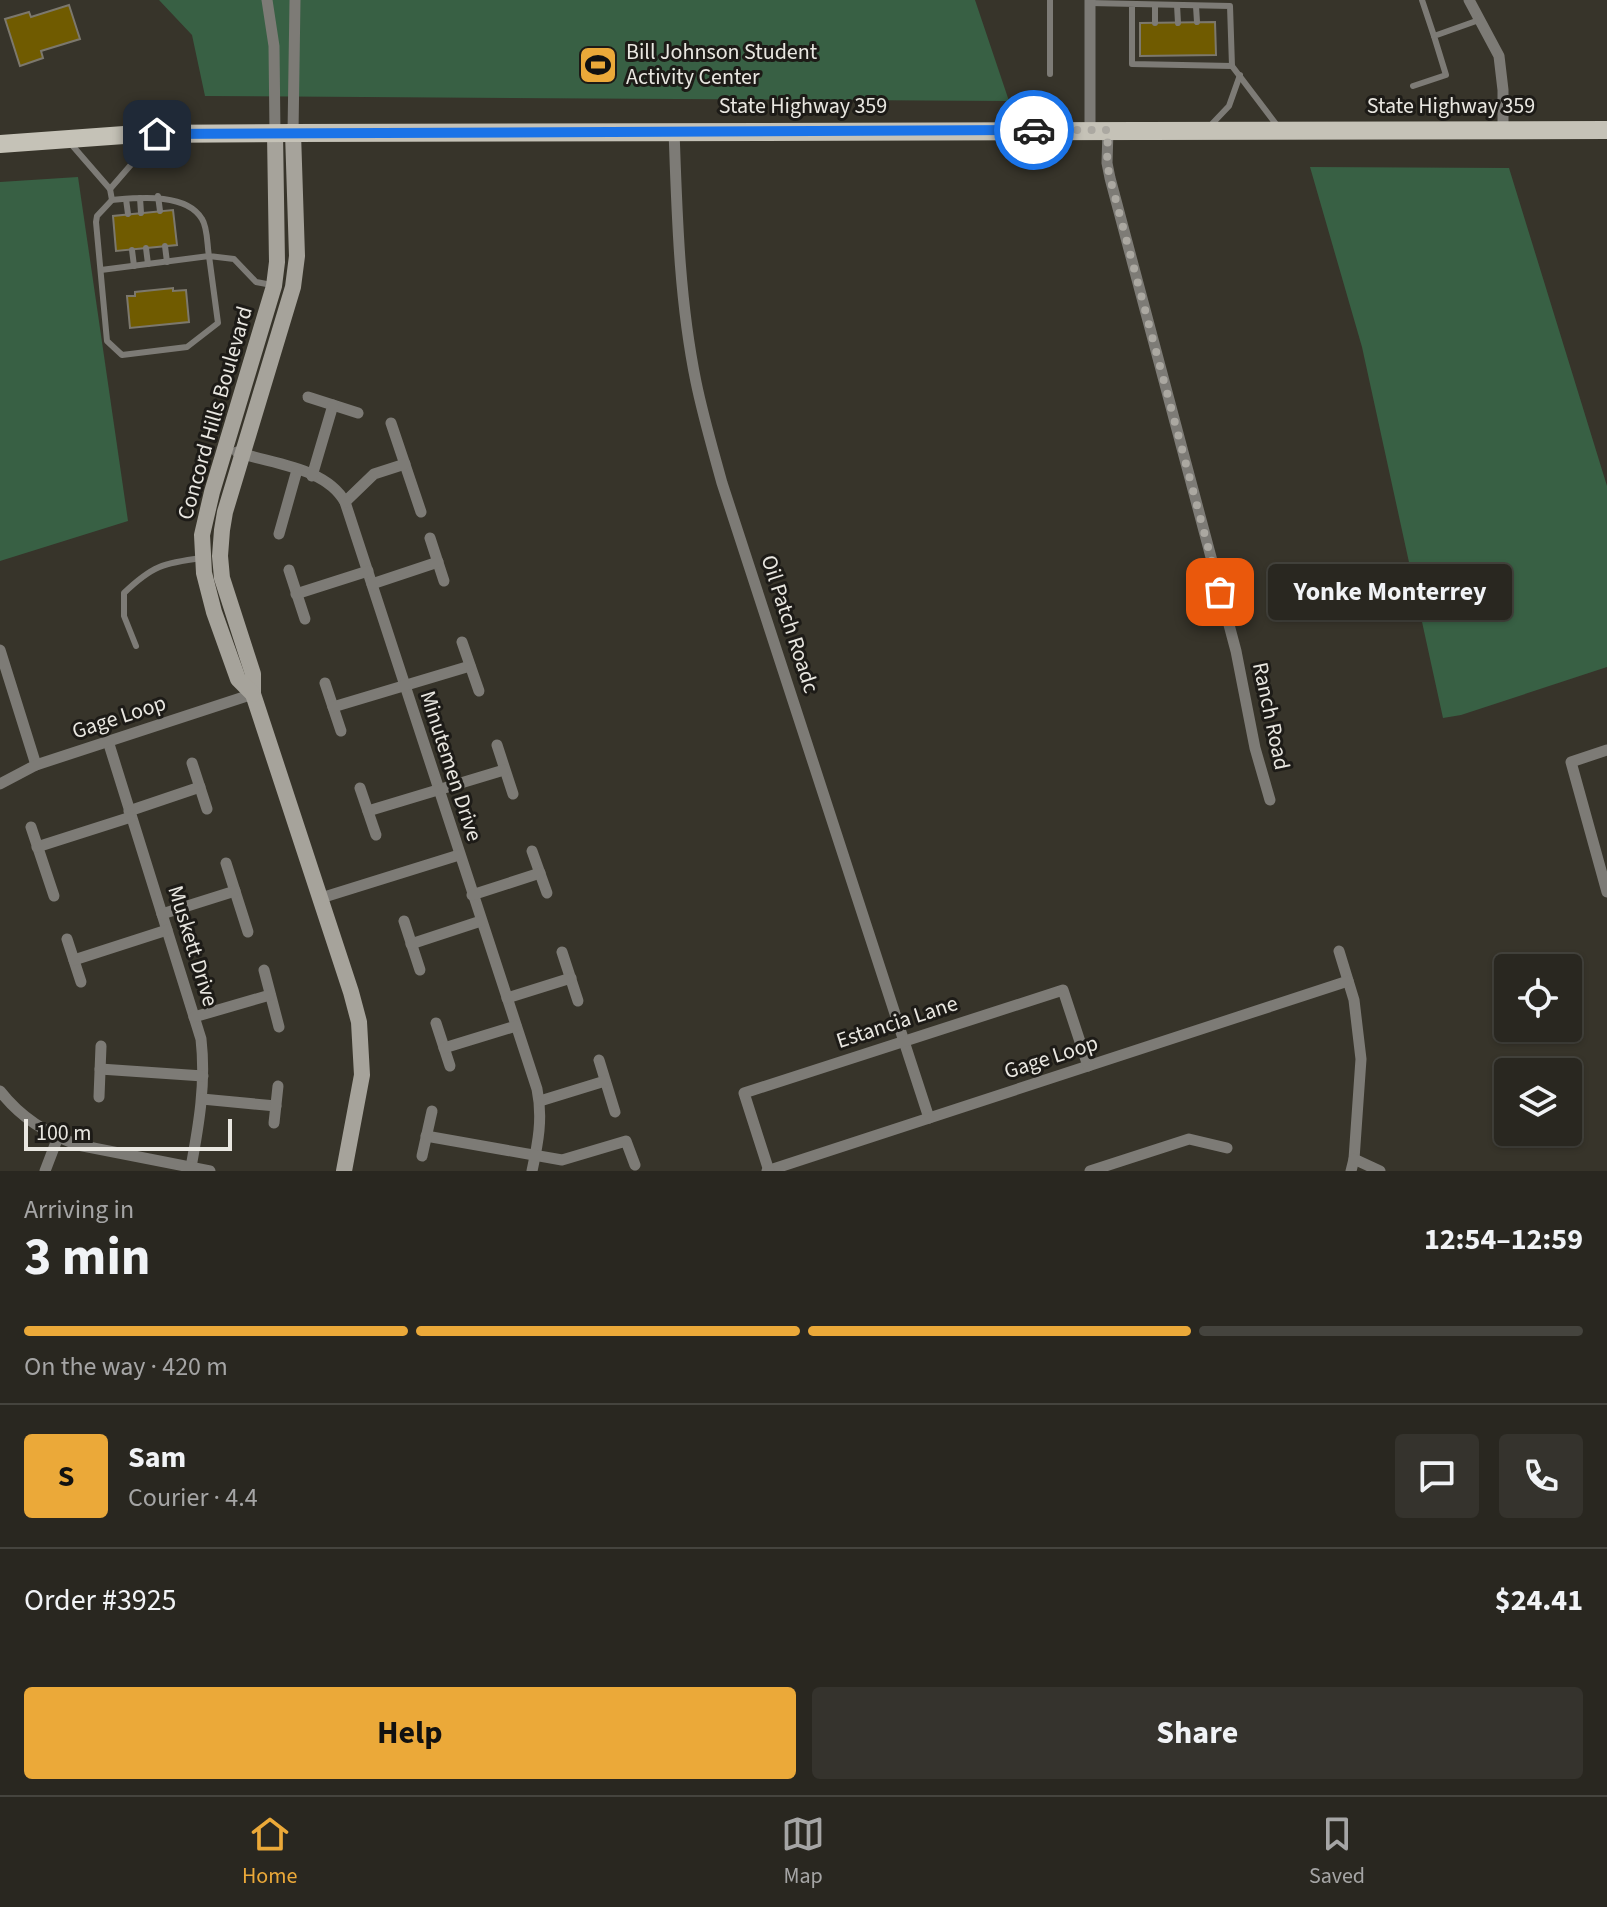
<!DOCTYPE html>
<meta charset="utf-8">
<style>
:root{--surface:#292720;--page:#35332d;--text:#f1f3f6;--muted:#a5a5a5;--line:#45443e;--accent:#eba939}
body{margin:0;font-family:"Source Sans 3",sans-serif;background:var(--page);color:var(--text);height:100vh;display:flex;flex-direction:column;font-size:30px;white-space:nowrap}
*{box-sizing:border-box;margin:0}
p{font-size:26px;color:var(--muted)}
.icon{flex:none;width:44px;height:44px;fill:none;stroke:currentColor;stroke-width:2;stroke-linecap:round;stroke-linejoin:round}
.map{position:relative;height:1171px;overflow:hidden}
.drawer{display:flex;flex-direction:column;background:var(--surface);flex:1}
.drawer>*{flex:none}
.tools{position:absolute;left:1494px;top:954px;display:grid;gap:16px}
.tools a{display:grid;place-items:center;width:88px;height:88px;border-radius:8px;background:var(--surface);box-shadow:0 2px 6px #0004,0 0 0 2px var(--line);font-size:40px}
.scale{position:absolute;left:24px;bottom:20px;width:208px;box-sizing:border-box;padding-left:8px;border:4px solid #e9e7e1;border-top:0;font-size:22px;line-height:28px;white-space:nowrap;color:#e9e7e1;-webkit-text-stroke:6px #1d1b17;paint-order:stroke}
.pin{position:absolute;display:grid;place-items:center;width:68px;height:68px;color:#fff;margin:-34px;border-radius:16px;box-shadow:0 4px 12px #0006}
.courier{position:absolute;display:grid;place-items:center;width:80px;height:80px;margin:-40px;border:6px solid #1a73e8;border-radius:50%;background:#fff;color:#222;box-shadow:0 2px 10px #0007}
.bubble{position:absolute;height:56px;border-radius:8px;background:var(--surface);box-shadow:0 2px 6px #0004,0 0 0 2px var(--line);font-size:26px;font-weight:700;line-height:56px;text-align:center}
.head em{font-style:normal;font-weight:700}
.head div{display:flex;flex-direction:column-reverse}
.head{display:flex;align-items:center;justify-content:space-between;height:136px;padding:0 24px}
h1{font-size:52px;font-weight:700;line-height:60px}
.bar{display:grid;grid-template-columns:repeat(4,1fr);gap:12px 8px;align-content:center;height:96px;padding:0 24px}
.bar i{height:10px;border-radius:6px;background:var(--line)}
.bar .current{background:var(--accent)}
.bar p{grid-column:span 4}
.line{display:flex;align-items:center;gap:20px;padding:0 24px;border-top:2px solid var(--line)}
.line div{flex:1}
.round{display:grid;place-items:center;flex:none;width:84px;height:84px;border-radius:8px;background:var(--page)}
.action{display:flex;gap:16px;margin-top:auto;padding:16px 24px}
.action a{flex:1;height:92px;border-radius:8px;background:var(--accent);color:#111;font-size:32px;font-weight:700;line-height:92px;text-align:center}
.action a+a{background:var(--page);color:var(--text)}
.tab-bar{display:flex;justify-content:space-around;align-items:center;height:112px;border-top:2px solid var(--line);background:var(--surface);font-size:22px;color:var(--muted)}
.tab-bar a{display:grid;justify-items:center;gap:4px}
.tab-bar .current{color:var(--accent)}
.map>svg:first-child{display:block}
.green{fill:#386044}
.building{fill:#705b00;stroke:#7c786d;stroke-width:2}
.lines{fill:none;stroke-linecap:round;stroke-linejoin:round}
.lane{stroke:#7d7b76;stroke-width:6}
.street{stroke:#7d7b76;stroke-width:11}
.secondary{stroke:#a6a39b;stroke-width:16}
.primary{stroke:#c5c2b7;stroke-width:18}
.done{stroke:#aba8a1;stroke-width:8;stroke-dasharray:0 14.4}
.route{stroke:#1a73e8;stroke-width:10}
.labels{text-anchor:middle;dominant-baseline:central;stroke-width:6;stroke-linejoin:round;paint-order:stroke}
.poi-label{font-size:22px;fill:#e9e7e1;stroke:#1d1b17;text-anchor:start}
.street-label{font-size:22px;fill:#e9e7e1;stroke:#1d1b17}
</style>
<div class="map">
<svg width="1607" height="1171" viewBox="0 0 1607 1171">
<rect width="100%" height="100%" fill="#37342a"/>
<g class="green">
<path d="M159 0H975L1009 101 205 96 192 35Z"/>
<path d="M1310 167 1509 168 1607 486V667L1461 715 1443 718 1362 347Z"/>
<path d="M78 177 128 521 0 561V182Z"/>
</g>
<g class="building">
<path d="M69 5 80 39 41 51 43 58 20 66 5 19 29 12 31 17Z"/>
<path d="M1215 22 1216 55 1140 56V23Z"/>
<path d="M173 210 177 245 116 251 113 216Z"/>
<path d="M173 288V291L186 290 189 322 130 328 127 296H135V292Z"/>
</g>
<g class="lines">
<g class="lane">
<path d="M1050 0V74"/>
<path d="M1422 0 1434 36"/>
<path d="M1090 3 1230 6 1232 66 1132 64V5"/>
<path d="M1155 5V23"/>
<path d="M1177 5 1178 23"/>
<path d="M1196 6 1197 22"/>
<path d="M1232 66 1279 128"/>
<path d="M1413 86 1446 75 1434 36 1479 20"/>
<path d="M1210 126 1229 106 1240 75"/>
<path d="M71 144 110 189 112 200"/>
<path d="M110 189 155 137"/>
<path d="M158 196 160 211"/>
<path d="M140 198 141 213"/>
<path d="M126 199 128 214"/>
<path d="M165 246 167 262"/>
<path d="M146 248 148 264"/>
<path d="M132 250 134 266"/>
<path d="M101 270 209 256 218 323 187 347 122 355 107 341 96 222 97 216 112 200C137 198 186 192 202 219 208 228 207 246 209 256L234 259 256 282 272 285"/>
<path d="M136 646 124 616V593C152 566 163 563 202 558"/>
</g>
<g class="street">
<path d="M267 0 274 46 275 134"/>
<path d="M1090 0V130"/>
<path d="M1469 0 1499 56 1503 90V130"/>
<path d="M674 130C677 214 679 299 696 382 703 416 713 450 722 483L929 1118"/>
<path d="M1108 130 1107 163 1110 178 1236 651 1255 748 1270 800"/>
<path d="M293 133 295 0"/>
<path d="M308 397 358 413"/>
<path d="M391 423 421 512"/>
<path d="M237 452C271 464 326 467 345 502L537 1089C543 1118 538 1143 532 1171"/>
<path d="M312 476 333 405"/>
<path d="M345 502 374 474 405 464"/>
<path d="M279 534 297 470"/>
<path d="M430 538 444 581"/>
<path d="M289 570 305 619"/>
<path d="M372 584 438 562"/>
<path d="M296 594 368 571"/>
<path d="M462 642 479 691"/>
<path d="M0 650 36 765"/>
<path d="M325 683 341 731"/>
<path d="M333 707 470 666"/>
<path d="M108 741 201 1039C206 1083 199 1124 191 1167"/>
<path d="M497 745 513 794"/>
<path d="M1607 750 1571 762 1607 892"/>
<path d="M192 763 207 809"/>
<path d="M0 784 36 765 253 694"/>
<path d="M360 788 376 835"/>
<path d="M129 811 200 787"/>
<path d="M368 811 504 770"/>
<path d="M31 827 54 896"/>
<path d="M37 847 131 817"/>
<path d="M532 851 547 893"/>
<path d="M226 863 248 932"/>
<path d="M472 895 540 873"/>
<path d="M321 898 459 855"/>
<path d="M162 914 235 891"/>
<path d="M404 921 420 970"/>
<path d="M67 939 81 982"/>
<path d="M411 944 481 921"/>
<path d="M1339 951 1354 1000 1361 1059 1354 1159 1351 1171"/>
<path d="M562 952 578 1001"/>
<path d="M74 960 167 930"/>
<path d="M264 970 279 1027"/>
<path d="M507 998 571 978"/>
<path d="M194 1017 270 995"/>
<path d="M436 1023 450 1066"/>
<path d="M444 1048 516 1026"/>
<path d="M599 1060 615 1112"/>
<path d="M100 1069 203 1076"/>
<path d="M0 1091C21 1118 46 1133 78 1145L210 1171"/>
<path d="M99 1097 101 1046"/>
<path d="M202 1099 276 1106"/>
<path d="M540 1101 605 1081"/>
<path d="M274 1123 278 1086"/>
<path d="M426 1136 562 1160 626 1141 635 1165"/>
<path d="M422 1156 432 1111"/>
<path d="M1354 1159 1380 1171"/>
<path d="M45 1171 58 1137"/>
<path d="M767 1171 1348 981"/>
<path d="M769 1171 744 1093 1063 990 1088 1066"/>
<path d="M1090 1171 1189 1139 1227 1148"/>
</g>
<g class="secondary">
<path d="M293 133 297 256 293 287 225 512 222 530 220 556 222 578 253 674V694L351 992 359 1022 362 1075 344 1171"/>
<path d="M253 694 238 679 214 612 204 573 202 535 212 492 274 286 277 262 275 134"/>
</g>
<path class="primary" d="M0 144 138 134 293 133 1607 130"/>
</g>
<g class="lines">
<path class="done" d="M1034 130H1108L1107 163 1110 178 1220 592"/>
<path class="route" d="M157 134 1034 130"/>
</g>
<defs>
<symbol id="stadium-square" viewBox="-11 -11 22 22"><rect x="-9" y="-9" width="18" height="18" rx="4" fill="#eba939" stroke="#1d1b17"/><path d="M0-5a6.5 5 0 1 0 0 10a6.5 5 0 1 0 0-10ZM-3.5-1.8h7v3.6h-7Z" fill="#111"/></symbol>
</defs>
<g fill-rule="evenodd">
<use href="#stadium-square" x="576" y="43" width="44" height="44"/>
</g>
<g class="labels">
<g class="poi-label">
<text x="626" y="52">Bill Johnson Student<tspan x="626" dy="25">Activity Center</tspan></text>
</g>
<g class="street-label">
<text x="803" y="106">State Highway 359</text>
<text x="1451" y="106">State Highway 359</text>
<text transform="translate(215 413) rotate(-74)">Concord Hills Boulevard</text>
<text transform="translate(790 624) rotate(72)">Oil Patch Roadc</text>
<text transform="translate(1271 716) rotate(78)">Ranch Road</text>
<text transform="translate(119 717) rotate(-18)">Gage Loop</text>
<text transform="translate(451 766) rotate(72)">Minutemen Drive</text>
<text transform="translate(193 946) rotate(73)">Muskett Drive</text>
<text transform="translate(897 1022) rotate(-18)">Estancia Lane</text>
<text transform="translate(1051 1057) rotate(-18)">Gage Loop</text>
</g>
</g>
</svg>
<div class="tools">
<a><svg class="icon" aria-label="locate" viewBox="0 0 24 24"><circle cx="12" cy="12" r="6"/><path d="M12 2v4M12 18v4M2 12h4M18 12h4"/></svg></a>
<a><svg class="icon" aria-label="layers" viewBox="0 0 24 24"><path d="M12 4l9 5-9 5-9-5zM3 14l9 5 9-5"/></svg></a>
</div>
<div class="scale">100 m</div>
<div class="pin" style="left:1220px;top:592px;background:#ea580c"><svg class="icon" aria-label="bag" viewBox="0 0 24 24"><path d="M5 8h14l-1 12H6zM9 8a3 3 0 0 1 6 0"/></svg></div>
<div class="pin" style="left:157px;top:134px;background:#1f2937"><svg class="icon" aria-label="home" viewBox="0 0 24 24"><path d="M3 11l9-7 9 7M6 9v11h12V9"/></svg></div>
<div class="courier" style="left:1034px;top:130px"><svg class="icon" aria-label="car" viewBox="0 0 24 24"><path d="M5 17H2v-5l4-1 3-4h7l3 4 3 1v5h-3M9 17h6M6 11h13"/><circle cx="7" cy="17" r="2"/><circle cx="17" cy="17" r="2"/></svg></div>
<div class="bubble" style="left:1268px;top:564px;width:244px">Yonke Monterrey</div>
</div>
<section class="drawer">
<div class="head"><div><h1>3 min</h1><p>Arriving in</p></div><em>12:54–12:59</em></div>
<div class="bar"><i class="current"></i><i class="current"></i><i class="current"></i><i></i><p>On the way · 420 m</p></div>
<div class="line" style="height:144px"><b class="round" style="background:var(--accent);color:#111">S</b><div><b>Sam</b><p>Courier · 4.4</p></div><a class="round"><svg class="icon" aria-label="chat" viewBox="0 0 24 24"><path d="M4 5h16v11H9l-5 4z"/></svg></a><a class="round"><svg class="icon" aria-label="phone" viewBox="0 0 24 24"><path d="M5 4h4l2 5-3 2q2 4 5 5l2-3 5 2v4C11 20 4 13 5 4z"/></svg></a></div>
<div class="line" style="height:104px"><div>Order #3925</div><b>$24.41</b></div>
<div class="action"><a>Help</a><a>Share</a></div>
</section>
<nav class="tab-bar">
<a class="current"><svg class="icon" aria-label="home" viewBox="0 0 24 24"><path d="M3 11l9-7 9 7M6 9v11h12V9"/></svg>Home</a>
<a><svg class="icon" aria-label="map" viewBox="0 0 24 24"><path d="M3 6l6-2 6 2 6-2v14l-6 2-6-2-6 2zM9 4v14M15 6v14"/></svg>Map</a>
<a><svg class="icon" aria-label="saved" viewBox="0 0 24 24"><path d="M7 4h10v16l-5-4-5 4z"/></svg>Saved</a>
</nav>
